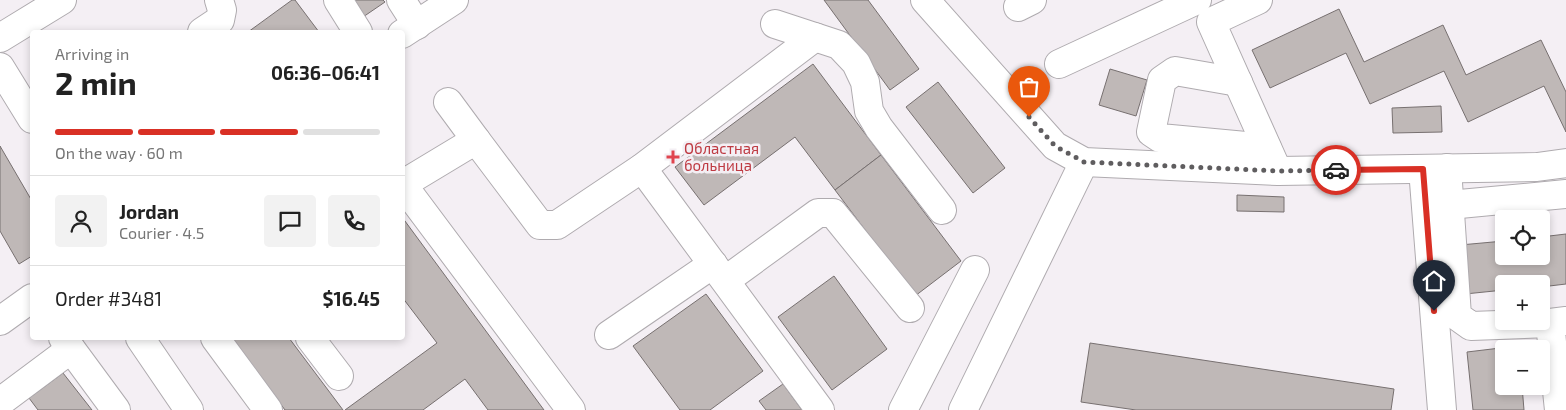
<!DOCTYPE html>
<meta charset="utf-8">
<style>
:root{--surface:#fff;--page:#f2f2f2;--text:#222;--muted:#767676;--line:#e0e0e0;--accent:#d93025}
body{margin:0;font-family:"Exo 2",sans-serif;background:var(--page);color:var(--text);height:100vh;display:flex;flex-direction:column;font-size:19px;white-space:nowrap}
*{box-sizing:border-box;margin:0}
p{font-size:16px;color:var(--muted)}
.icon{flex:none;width:28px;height:28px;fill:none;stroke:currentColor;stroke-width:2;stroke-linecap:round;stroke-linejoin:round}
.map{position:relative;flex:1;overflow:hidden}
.sheet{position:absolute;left:30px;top:30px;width:375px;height:310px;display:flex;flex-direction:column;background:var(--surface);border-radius:5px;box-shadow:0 2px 8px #0003}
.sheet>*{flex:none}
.controls{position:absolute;left:1495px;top:210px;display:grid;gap:10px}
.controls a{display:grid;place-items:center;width:55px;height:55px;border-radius:5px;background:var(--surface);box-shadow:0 2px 8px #0003;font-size:25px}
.pin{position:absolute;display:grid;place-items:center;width:42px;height:42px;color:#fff;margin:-51px -21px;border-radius:50% 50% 50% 0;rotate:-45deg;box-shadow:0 0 5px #0007}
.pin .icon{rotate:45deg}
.courier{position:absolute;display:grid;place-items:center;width:50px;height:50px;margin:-25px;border:4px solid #d93025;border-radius:50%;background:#fff;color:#222;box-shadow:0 1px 6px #0007}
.head em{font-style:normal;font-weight:700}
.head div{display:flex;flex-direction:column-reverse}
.head{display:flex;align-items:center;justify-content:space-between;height:85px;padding:0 25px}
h1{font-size:32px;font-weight:700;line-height:38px}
.bar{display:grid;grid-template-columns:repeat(4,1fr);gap:8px 5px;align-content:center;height:60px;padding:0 25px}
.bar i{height:6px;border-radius:4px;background:var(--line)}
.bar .current{background:var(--accent)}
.bar p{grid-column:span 4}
.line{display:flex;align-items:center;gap:12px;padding:0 25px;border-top:1px solid var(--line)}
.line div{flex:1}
.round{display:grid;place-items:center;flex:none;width:52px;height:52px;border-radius:5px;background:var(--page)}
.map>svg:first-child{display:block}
.building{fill:#bfb8b7;stroke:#777070}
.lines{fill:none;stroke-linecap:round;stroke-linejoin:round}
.minor-casing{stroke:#afabaf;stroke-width:30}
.minor{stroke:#fff;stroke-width:28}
.done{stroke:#5f5d5f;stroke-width:5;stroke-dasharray:0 9}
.route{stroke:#d93025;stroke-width:6}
.health-dot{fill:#e0444e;stroke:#f4eff4;stroke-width:2}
.labels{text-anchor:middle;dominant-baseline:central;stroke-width:5;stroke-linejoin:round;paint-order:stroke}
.health-label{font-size:15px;fill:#be3a42;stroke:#f4eff4;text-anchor:start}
</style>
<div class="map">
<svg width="1566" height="410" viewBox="0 0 1566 410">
<rect width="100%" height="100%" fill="#f4eff4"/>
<g class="building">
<path d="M292 0H295L319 32H248Z"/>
<path d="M351 0H383L385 2 363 17Z"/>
<path d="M824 0H868L919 69 890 90Z"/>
<path d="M1339 9 1364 62 1443 25 1466 75 1541 40 1566 92V132L1544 86 1468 122 1444 71 1370 104 1346 53 1270 88 1252 50Z"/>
<path d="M813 64 881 155 835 190 795 137 704 205 675 167Z"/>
<path d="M1110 69 1147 80 1136 116 1099 105Z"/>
<path d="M938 82 1005 168 973 193 906 107Z"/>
<path d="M1441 106 1442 132 1393 133 1392 108Z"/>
<path d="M0 146 32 201V256L19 264 0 231Z"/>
<path d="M881 155 961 261 915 296 835 190Z"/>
<path d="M1237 195 1284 197V212L1237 211Z"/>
<path d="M402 217 544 410H488L465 379 423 410H345L437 343 402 297Z"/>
<path d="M1566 234V284L1541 287V284H1504V290L1465 294 1460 245 1504 241V256H1541V237Z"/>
<path d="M834 276 887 349 832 390 778 317Z"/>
<path d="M706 294 763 371 710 410H680L633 346Z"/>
<path d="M232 338H289L343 410H285Z"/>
<path d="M1090 343 1394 389 1391 410H1136L1081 402Z"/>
<path d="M1517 346V349H1504V386H1522L1524 410H1473L1467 352Z"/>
<path d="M63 373 92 410H38L29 398Z"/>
<path d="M783 384 802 410H766L759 401Z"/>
</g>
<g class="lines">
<defs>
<g id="minor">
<path d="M338 0 358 32"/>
<path d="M401 0 417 25"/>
<path d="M925 0 1055 146 1084 162 1278 171 1537 167 1566 163"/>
<path d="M1258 0 1211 22 1274 163"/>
<path d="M1018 7 1032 0"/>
<path d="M775 24 839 45 856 63 865 82 869 111 879 128 942 210"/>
<path d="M202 32 220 20 222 10 219 0"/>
<path d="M402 34 454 0"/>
<path d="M0 38 62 0"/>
<path d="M1059 64 1197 0"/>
<path d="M0 67 32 119"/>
<path d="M1238 82 1175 71 1162 80 1151 132 1160 138 1267 148"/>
<path d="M448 102 476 140"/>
<path d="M642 168 820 410"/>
<path d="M1447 168 1457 316 1471 326 1550 323"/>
<path d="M1423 169 1442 410"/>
<path d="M402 184 571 410"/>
<path d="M403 184 476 140 540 225H557L642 168 815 37"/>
<path d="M1449 205 1566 194"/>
<path d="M726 280 818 213H833L910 308"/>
<path d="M0 321 32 298"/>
<path d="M609 335 713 264"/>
<path d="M63 338 116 410"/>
<path d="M140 338 189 410"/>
<path d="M215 338 268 410"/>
<path d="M310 338 339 376"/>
<path d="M0 402 71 349"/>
<path d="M903 410 975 270"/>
<path d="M963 410 1084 162"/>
<path d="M1559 410 1550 323 1566 321"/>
</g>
</defs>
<use href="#minor" class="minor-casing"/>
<use href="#minor" class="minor"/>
</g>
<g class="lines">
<path class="done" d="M1029 117 1055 146 1084 162 1278 171 1336 170"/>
<path class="route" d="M1336 170 1423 169 1434 311"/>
</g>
<path class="health-dot" d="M670.5 149.5h5v5h5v5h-5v5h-5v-5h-5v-5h5z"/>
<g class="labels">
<g class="health-label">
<text x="684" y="148">Областная<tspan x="684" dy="17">больница</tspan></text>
</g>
</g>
</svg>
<div class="controls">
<a><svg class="icon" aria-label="locate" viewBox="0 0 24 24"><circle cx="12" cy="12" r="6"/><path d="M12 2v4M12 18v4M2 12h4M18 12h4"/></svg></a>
<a>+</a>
<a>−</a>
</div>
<div class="pin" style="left:1029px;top:117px;background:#ea580c"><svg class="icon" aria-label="bag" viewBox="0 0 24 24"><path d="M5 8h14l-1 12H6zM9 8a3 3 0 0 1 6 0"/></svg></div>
<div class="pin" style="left:1434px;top:311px;background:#1f2937"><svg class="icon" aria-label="home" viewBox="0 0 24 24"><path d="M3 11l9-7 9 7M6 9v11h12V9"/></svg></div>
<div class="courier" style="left:1336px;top:170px"><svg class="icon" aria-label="car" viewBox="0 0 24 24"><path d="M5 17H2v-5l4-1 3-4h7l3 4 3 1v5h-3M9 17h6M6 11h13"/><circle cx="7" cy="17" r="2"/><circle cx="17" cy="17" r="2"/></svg></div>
<section class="sheet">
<div class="head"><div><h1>2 min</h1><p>Arriving in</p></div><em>06:36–06:41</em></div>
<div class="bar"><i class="current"></i><i class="current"></i><i class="current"></i><i></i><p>On the way · 60 m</p></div>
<div class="line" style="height:90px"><a class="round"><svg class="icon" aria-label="person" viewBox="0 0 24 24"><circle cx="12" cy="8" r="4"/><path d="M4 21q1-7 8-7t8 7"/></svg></a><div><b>Jordan</b><p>Courier · 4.5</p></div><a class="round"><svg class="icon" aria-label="chat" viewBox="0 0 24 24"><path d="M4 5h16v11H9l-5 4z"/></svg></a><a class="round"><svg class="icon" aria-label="phone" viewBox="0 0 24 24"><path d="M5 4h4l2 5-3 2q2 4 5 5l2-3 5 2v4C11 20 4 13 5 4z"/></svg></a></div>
<div class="line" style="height:65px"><div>Order #3481</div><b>$16.45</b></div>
</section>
</div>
